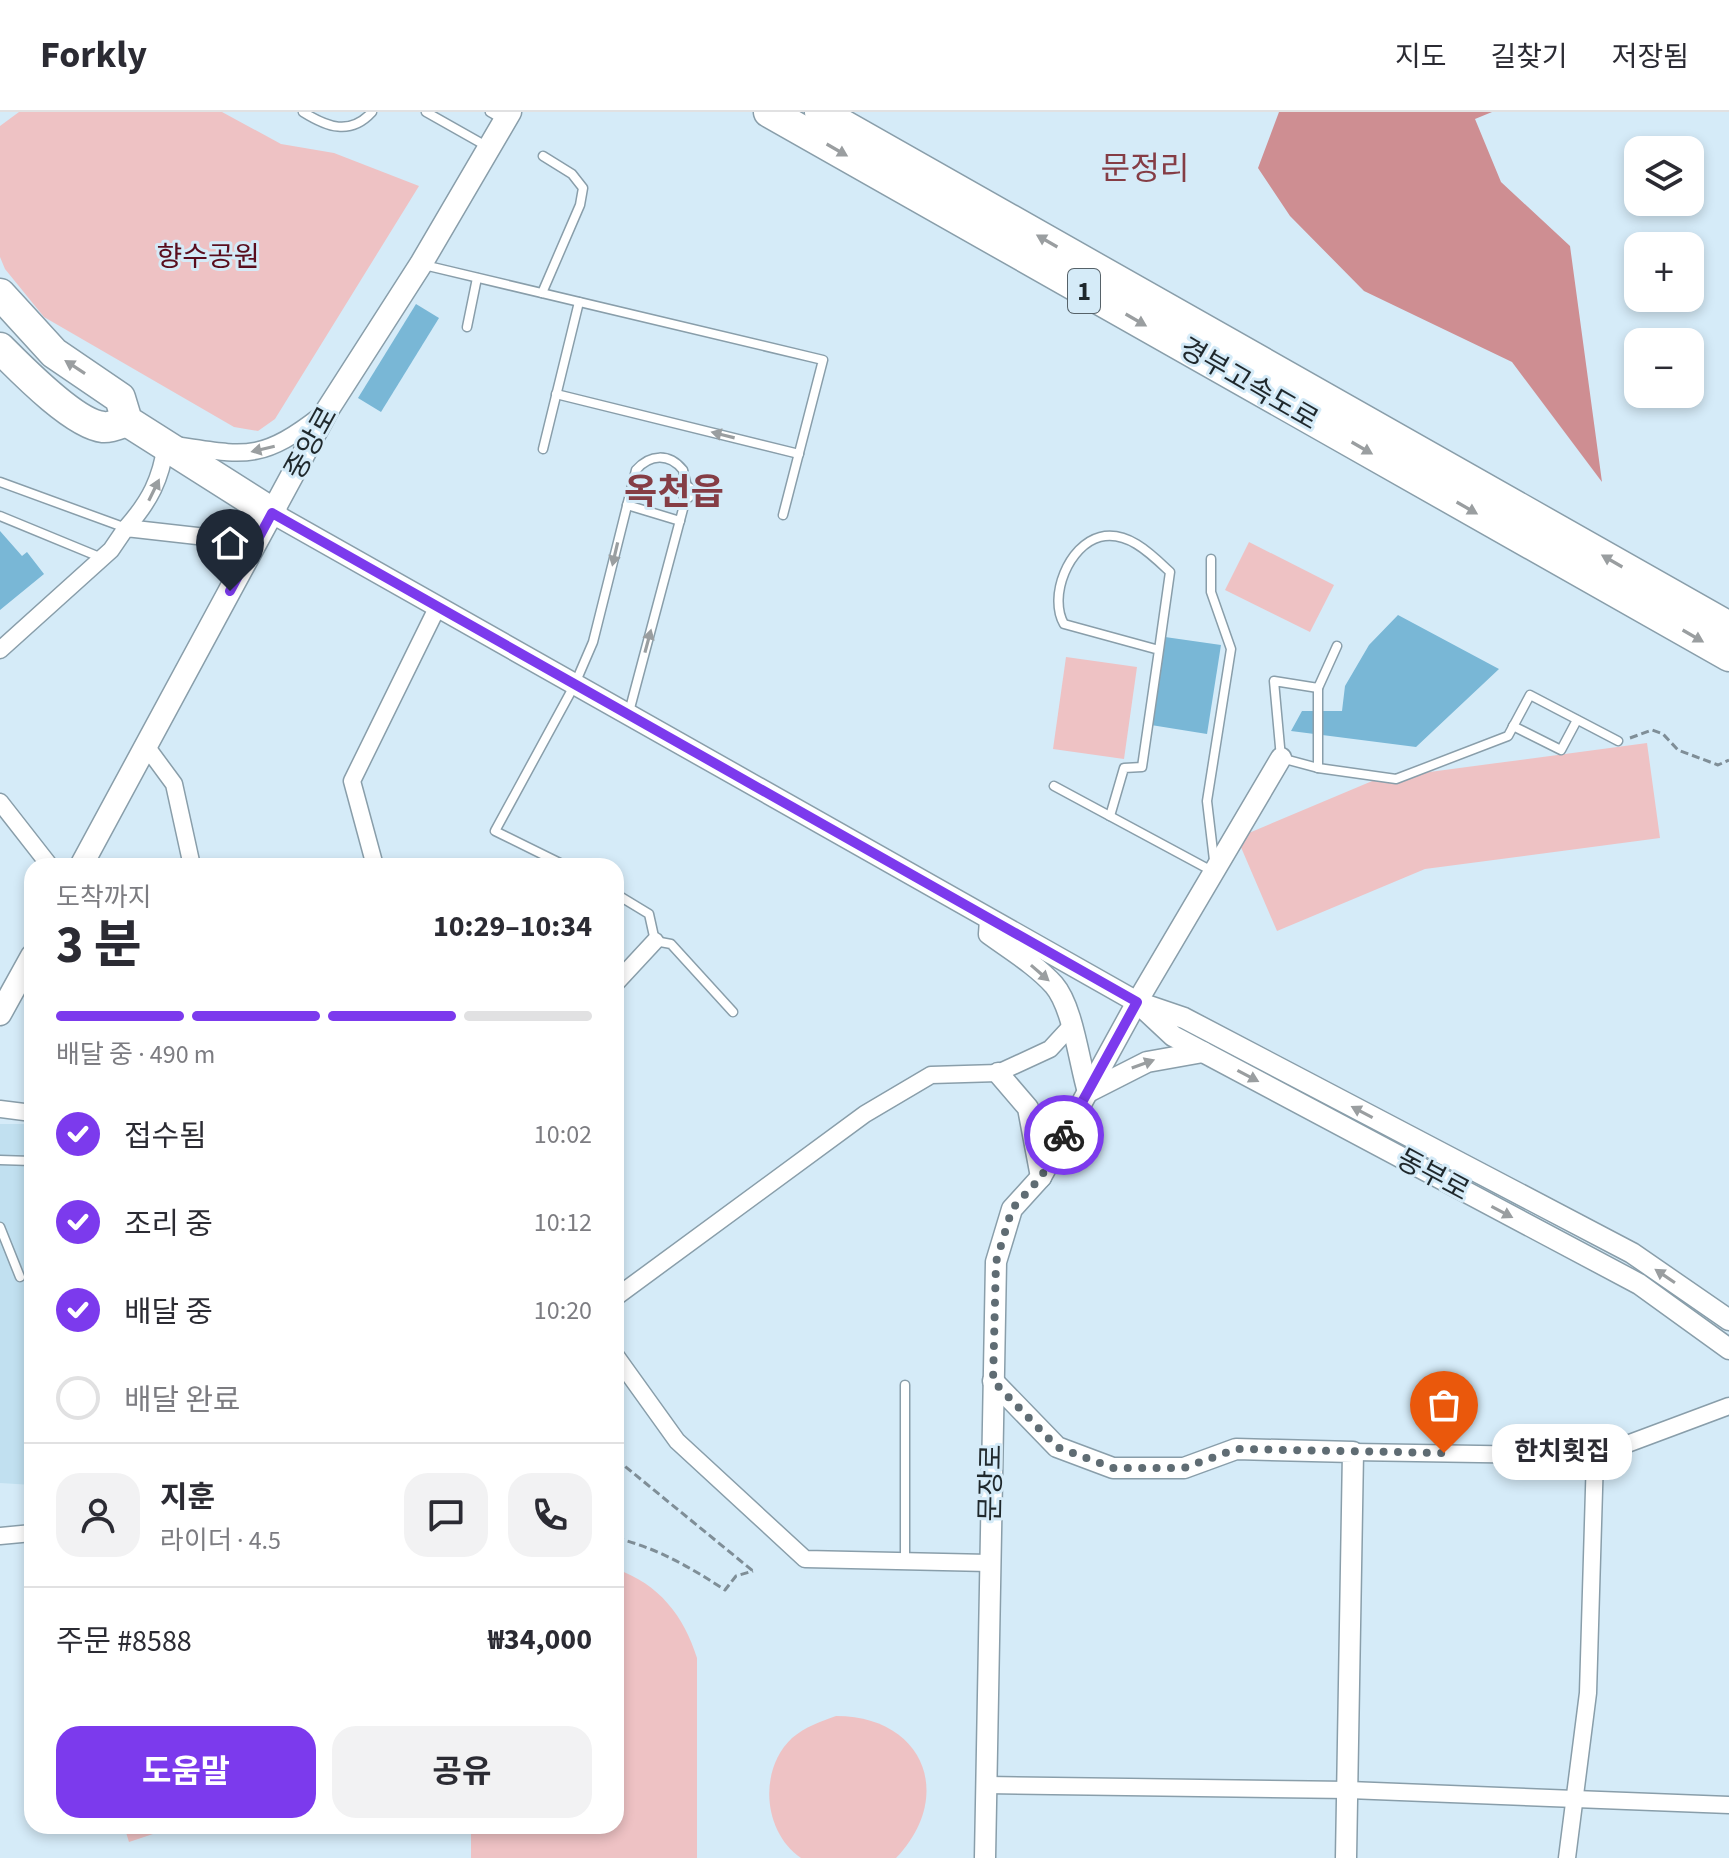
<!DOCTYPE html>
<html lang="ko">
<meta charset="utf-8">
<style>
:root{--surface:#fff;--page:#f2f2f3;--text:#2b2b33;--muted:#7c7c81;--line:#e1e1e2;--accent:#7c3aed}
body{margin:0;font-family:"Source Sans 3","Noto Sans KR",sans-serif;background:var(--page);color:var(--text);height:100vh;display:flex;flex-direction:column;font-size:30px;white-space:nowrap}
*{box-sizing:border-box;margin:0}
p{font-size:26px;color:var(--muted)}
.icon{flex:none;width:44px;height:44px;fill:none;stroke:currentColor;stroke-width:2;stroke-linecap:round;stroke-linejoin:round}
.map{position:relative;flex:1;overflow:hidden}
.details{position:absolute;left:24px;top:746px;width:600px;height:976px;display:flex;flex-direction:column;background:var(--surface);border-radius:24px;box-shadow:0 4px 12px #0003}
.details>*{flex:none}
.fabs{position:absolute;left:1624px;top:24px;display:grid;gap:16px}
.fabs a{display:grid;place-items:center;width:80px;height:80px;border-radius:16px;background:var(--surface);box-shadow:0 4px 12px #0003;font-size:40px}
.pin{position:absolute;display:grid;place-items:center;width:68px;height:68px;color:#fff;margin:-82px -34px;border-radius:50% 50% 50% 0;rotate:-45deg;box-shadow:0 0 8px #0007}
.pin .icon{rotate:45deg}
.courier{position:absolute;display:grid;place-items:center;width:80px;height:80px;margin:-40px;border:6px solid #7c3aed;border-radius:50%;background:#fff;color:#222;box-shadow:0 2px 10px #0007}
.bubble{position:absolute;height:56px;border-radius:24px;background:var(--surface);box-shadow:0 4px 12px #0003;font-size:26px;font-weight:700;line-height:56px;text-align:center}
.head em{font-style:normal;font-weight:700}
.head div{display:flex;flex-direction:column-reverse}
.head{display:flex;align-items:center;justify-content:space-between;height:136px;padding:0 32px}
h1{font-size:52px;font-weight:700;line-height:60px}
.bar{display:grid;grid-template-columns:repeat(4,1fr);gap:12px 8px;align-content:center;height:96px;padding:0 32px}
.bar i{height:10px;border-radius:6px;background:var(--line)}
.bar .selected{background:var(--accent)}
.bar p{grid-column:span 4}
.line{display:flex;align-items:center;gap:20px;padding:0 32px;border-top:2px solid var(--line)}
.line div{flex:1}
.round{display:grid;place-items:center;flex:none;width:84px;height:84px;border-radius:24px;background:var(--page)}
ol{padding:0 32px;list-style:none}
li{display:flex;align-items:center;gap:24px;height:88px}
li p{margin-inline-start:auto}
li .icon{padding:8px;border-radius:50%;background:var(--accent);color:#fff;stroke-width:4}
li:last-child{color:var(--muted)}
li i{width:44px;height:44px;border:4px solid var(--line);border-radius:50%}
.action{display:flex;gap:16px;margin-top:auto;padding:16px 32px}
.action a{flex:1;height:92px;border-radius:24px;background:var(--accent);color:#fff;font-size:32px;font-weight:700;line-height:92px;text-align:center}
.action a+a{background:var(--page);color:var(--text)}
header{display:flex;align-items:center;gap:48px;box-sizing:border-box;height:112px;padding:0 40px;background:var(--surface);border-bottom:2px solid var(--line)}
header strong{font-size:38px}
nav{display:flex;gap:44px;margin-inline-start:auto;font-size:28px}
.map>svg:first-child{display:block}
.built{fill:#c1e0f0}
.green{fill:#eec2c4}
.forest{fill:#ce8e92}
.building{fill:#79b7d6}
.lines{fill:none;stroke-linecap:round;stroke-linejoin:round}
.service-casing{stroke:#899eaa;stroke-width:11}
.minor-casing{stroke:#899eaa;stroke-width:19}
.tertiary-casing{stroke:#899eaa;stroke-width:23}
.secondary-casing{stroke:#899eaa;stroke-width:25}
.motorway-casing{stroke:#899eaa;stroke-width:33}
.path{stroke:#7f8e97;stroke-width:3;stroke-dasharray:8 4;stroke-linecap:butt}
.service{stroke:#fff;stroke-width:8}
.minor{stroke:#fff;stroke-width:16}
.tertiary{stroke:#fff;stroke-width:20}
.secondary{stroke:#fff;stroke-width:22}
.motorway{stroke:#fff;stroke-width:30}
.oneway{fill:#9a9ea0}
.done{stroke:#5f6c73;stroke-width:8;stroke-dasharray:0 14.4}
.route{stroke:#7c3aed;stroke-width:10}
.labels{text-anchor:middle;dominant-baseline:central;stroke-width:6;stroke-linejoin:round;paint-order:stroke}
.shield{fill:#d5ebf8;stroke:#566269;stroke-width:2}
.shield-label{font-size:26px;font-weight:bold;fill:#1f282c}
.park-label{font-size:28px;fill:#590d1d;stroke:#d5ebf8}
.street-label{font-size:28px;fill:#1f282c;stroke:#d5ebf8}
.quarter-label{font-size:32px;fill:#853d45;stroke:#d5ebf8}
.district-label{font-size:36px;font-weight:bold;fill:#853d45;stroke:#d5ebf8}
</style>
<header>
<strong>Forkly</strong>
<nav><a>지도</a><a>길찾기</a><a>저장됨</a></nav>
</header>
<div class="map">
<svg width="1729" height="1746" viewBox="0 0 1729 1746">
<rect width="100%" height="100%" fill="#d5ebf8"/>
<path class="built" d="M0 1012H32V1373L0 1371Z"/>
<g class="green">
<path d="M19 0H222L281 32 334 41 419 74 275 307 258 319 234 315 44 205 5 157 0 145V14Z"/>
<path d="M1249 430 1334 473 1310 520 1225 478Z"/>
<path d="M1066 545 1137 555 1124 647 1053 637Z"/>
<path d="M1647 631 1660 726 1425 757 1277 819 1237 726 1377 667Z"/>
<path d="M616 1457C659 1472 684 1504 697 1546V1746H471V1714H616Z"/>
<path d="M836 1604C923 1604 956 1683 896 1746H801C763 1720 758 1658 792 1626 805 1615 819 1610 836 1604Z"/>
<path d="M124 1714H177L129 1730Z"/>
</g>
<path class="forest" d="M1279 0H1492L1475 7 1501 70 1570 134 1602 370 1512 250 1364 179 1290 104 1258 56Z"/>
<g class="building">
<path d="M416 192 439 206 381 300 358 286Z"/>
<path d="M0 419 22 444 27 440 44 462 0 498Z"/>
<path d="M1398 503 1499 557 1416 635 1291 619 1302 599H1342L1345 574 1369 533Z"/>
<path d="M1165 525 1221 533 1207 622 1151 613Z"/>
</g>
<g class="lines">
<defs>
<g id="service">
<path d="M303 0C327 15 350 24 372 0"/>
<path d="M426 0 488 35"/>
<path d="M490 0 504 8"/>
<path d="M424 153 823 248 783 403"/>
<path d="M542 181 580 93 583 76 572 62 543 44"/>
<path d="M467 215 477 166"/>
<path d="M556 282 799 342"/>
<path d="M543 337 579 190"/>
<path d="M0 370 126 416"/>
<path d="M627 393 680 409"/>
<path d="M0 404 102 446"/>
<path d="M1211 447V480L1231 537 1207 689 1214 748"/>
<path d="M1337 534 1318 576 1274 569 1281 646 1318 656 1396 667 1508 624 1530 583 1618 629"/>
<path d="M1318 576V656"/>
<path d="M629 600 687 382"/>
<path d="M1513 614 1561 638 1577 608"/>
<path d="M1054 674 1212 759"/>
<path d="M1110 704 1124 656 1142 655 1159 538 1064 512C1048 484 1069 433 1100 425 1128 418 1152 443 1170 460L1159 538"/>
<path d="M566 754 495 719 574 574 593 530 636 358C650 342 669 341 683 358L688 379"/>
<path d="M616 782 649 802 655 829 671 832 733 900"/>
<path d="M0 1048 32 1049"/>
<path d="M0 1115 20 1165"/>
<path d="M905 1273V1449"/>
</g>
<g id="minor">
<path d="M687 382 688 379"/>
<path d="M126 416C150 389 161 367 166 332 242 342 257 353 321 303"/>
<path d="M0 538 111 438 126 416 206 425 272 401"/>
<path d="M146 634 174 672 192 754"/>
<path d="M0 690 50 754"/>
<path d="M375 754 352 669 437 496"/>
<path d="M616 871 655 829"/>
<path d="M0 997 32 1001"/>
<path d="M616 1185 865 1002 931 963 998 961 1050 937 1073 912"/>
<path d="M616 1244 677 1329 805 1447 989 1451"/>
<path d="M1353 1340 1595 1344 1729 1294"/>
<path d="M0 1424 32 1421"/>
<path d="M987 1673 1349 1678 1729 1693"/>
<path d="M1567 1746 1588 1581 1595 1344"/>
</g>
<g id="tertiary">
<path d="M272 401 1137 890 1184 906 1632 1141 1729 1208"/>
<path d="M990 808 989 822C1011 838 1036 853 1054 873 1073 895 1079 950 1088 980"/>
<path d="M1143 896 1173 924 1639 1172 1729 1237"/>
<path d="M998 961 1028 996 1041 1065"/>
<path d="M1088 980 1147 950 1203 940"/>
<path d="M993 1269 1057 1335 1113 1356H1184L1236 1337 1353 1340 1346 1746"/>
<path d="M985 1746 996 1150 1012 1097 1041 1065 1137 890 1281 646"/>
</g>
<g id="secondary">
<path d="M81 754 328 297 421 152 510 0"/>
<path d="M0 902 32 844"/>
</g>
<g id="motorway">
<path d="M769 0 1729 544"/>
<path d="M820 0 1729 515"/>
<path d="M0 182 54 241 120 286 127 309 272 401"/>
<path d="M0 236C21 257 74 312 103 315 110 316 121 311 127 309"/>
</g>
</defs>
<use href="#service" class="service-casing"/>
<use href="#minor" class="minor-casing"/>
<use href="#tertiary" class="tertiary-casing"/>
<use href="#secondary" class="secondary-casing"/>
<use href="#motorway" class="motorway-casing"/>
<g class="path">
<path d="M1630 626 1652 618 1663 622 1678 638 1718 653 1729 648"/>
<path d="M616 1347 753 1459"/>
<path d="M616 1426C657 1436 690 1455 725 1478L736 1464 753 1459"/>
</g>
<use href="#service" class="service"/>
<use href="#minor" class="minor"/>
<use href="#tertiary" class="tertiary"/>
<use href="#secondary" class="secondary"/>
<use href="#motorway" class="motorway"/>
</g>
<defs><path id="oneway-solid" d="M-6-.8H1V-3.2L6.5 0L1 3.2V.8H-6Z" transform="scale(2)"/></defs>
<g class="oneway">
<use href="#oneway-solid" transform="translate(837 38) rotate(30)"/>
<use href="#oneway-solid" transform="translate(1047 129) rotate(-150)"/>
<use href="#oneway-solid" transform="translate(1136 208) rotate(30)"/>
<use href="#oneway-solid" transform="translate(75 255) rotate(-147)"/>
<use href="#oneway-solid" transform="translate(723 323) rotate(-166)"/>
<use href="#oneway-solid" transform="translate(1362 336) rotate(30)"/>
<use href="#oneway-solid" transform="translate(263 337) rotate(167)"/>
<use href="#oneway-solid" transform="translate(154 378) rotate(-64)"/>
<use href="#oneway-solid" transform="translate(1467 396) rotate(30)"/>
<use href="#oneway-solid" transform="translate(615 442) rotate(103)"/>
<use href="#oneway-solid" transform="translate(1612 449) rotate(-150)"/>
<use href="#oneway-solid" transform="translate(1693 524) rotate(30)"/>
<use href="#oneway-solid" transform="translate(648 529) rotate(-75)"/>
<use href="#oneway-solid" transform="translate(1040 861) rotate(41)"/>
<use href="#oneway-solid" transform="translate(1143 952) rotate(-20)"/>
<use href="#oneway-solid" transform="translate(1248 964) rotate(28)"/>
<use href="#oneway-solid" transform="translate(1362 1000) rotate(-152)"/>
<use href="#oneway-solid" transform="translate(1502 1100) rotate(28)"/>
<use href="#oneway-solid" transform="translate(1665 1164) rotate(-146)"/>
</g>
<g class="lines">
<path class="done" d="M1064 1023 1041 1065 1012 1097 996 1150 993 1269 1057 1335 1113 1356H1184L1236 1337 1444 1341"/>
<path class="route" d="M230 479 272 401 1137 890 1064 1023"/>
</g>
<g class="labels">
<rect class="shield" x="1068" y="157" width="32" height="44" rx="6"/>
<g class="shield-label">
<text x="1084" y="179">1</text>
</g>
<g class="park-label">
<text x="208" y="145">향수공원</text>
</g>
<g class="street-label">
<text transform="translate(1249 272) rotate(30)">경부고속도로</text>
<text transform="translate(311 331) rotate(-61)">중앙로</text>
<text transform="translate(1433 1063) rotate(28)">동부로</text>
<text transform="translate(991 1371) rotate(-89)">문장로</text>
</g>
<g class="quarter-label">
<text x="1145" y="57">문정리</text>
</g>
<g class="district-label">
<text x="674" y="380">옥천읍</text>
</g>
</g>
</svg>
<div class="fabs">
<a><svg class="icon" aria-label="layers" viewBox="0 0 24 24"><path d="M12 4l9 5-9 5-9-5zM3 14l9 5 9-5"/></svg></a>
<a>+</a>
<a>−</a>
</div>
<div class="pin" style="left:1444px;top:1341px;background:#ea580c"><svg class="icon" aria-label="bag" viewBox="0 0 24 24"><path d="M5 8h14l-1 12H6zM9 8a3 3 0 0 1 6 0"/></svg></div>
<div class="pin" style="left:230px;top:479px;background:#1f2937"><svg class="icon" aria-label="home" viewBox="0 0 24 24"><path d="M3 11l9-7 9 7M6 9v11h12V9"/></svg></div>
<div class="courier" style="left:1064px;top:1023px"><svg class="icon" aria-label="bike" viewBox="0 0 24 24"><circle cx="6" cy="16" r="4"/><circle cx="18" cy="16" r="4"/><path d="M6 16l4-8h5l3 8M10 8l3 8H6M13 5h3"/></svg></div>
<div class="bubble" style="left:1492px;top:1312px;width:140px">한치횟집</div>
<section class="details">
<div class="head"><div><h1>3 분</h1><p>도착까지</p></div><em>10:29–10:34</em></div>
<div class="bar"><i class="selected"></i><i class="selected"></i><i class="selected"></i><i></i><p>배달 중 · 490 m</p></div>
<ol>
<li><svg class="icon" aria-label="check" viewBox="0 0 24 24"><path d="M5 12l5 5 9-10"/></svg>접수됨<p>10:02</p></li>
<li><svg class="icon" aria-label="check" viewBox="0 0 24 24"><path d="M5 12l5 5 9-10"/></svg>조리 중<p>10:12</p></li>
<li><svg class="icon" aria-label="check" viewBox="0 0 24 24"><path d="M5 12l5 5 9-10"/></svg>배달 중<p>10:20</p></li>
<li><i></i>배달 완료</li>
</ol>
<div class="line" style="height:144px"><a class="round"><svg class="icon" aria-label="person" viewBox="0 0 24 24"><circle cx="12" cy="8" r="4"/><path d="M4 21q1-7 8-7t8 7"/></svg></a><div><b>지훈</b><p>라이더 · 4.5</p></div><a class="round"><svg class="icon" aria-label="chat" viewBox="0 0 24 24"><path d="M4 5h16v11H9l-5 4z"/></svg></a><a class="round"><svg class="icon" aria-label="phone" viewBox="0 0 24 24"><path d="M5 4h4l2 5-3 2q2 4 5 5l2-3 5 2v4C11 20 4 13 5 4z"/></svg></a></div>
<div class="line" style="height:104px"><div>주문 #8588</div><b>₩34,000</b></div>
<div class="action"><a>도움말</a><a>공유</a></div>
</section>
</div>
